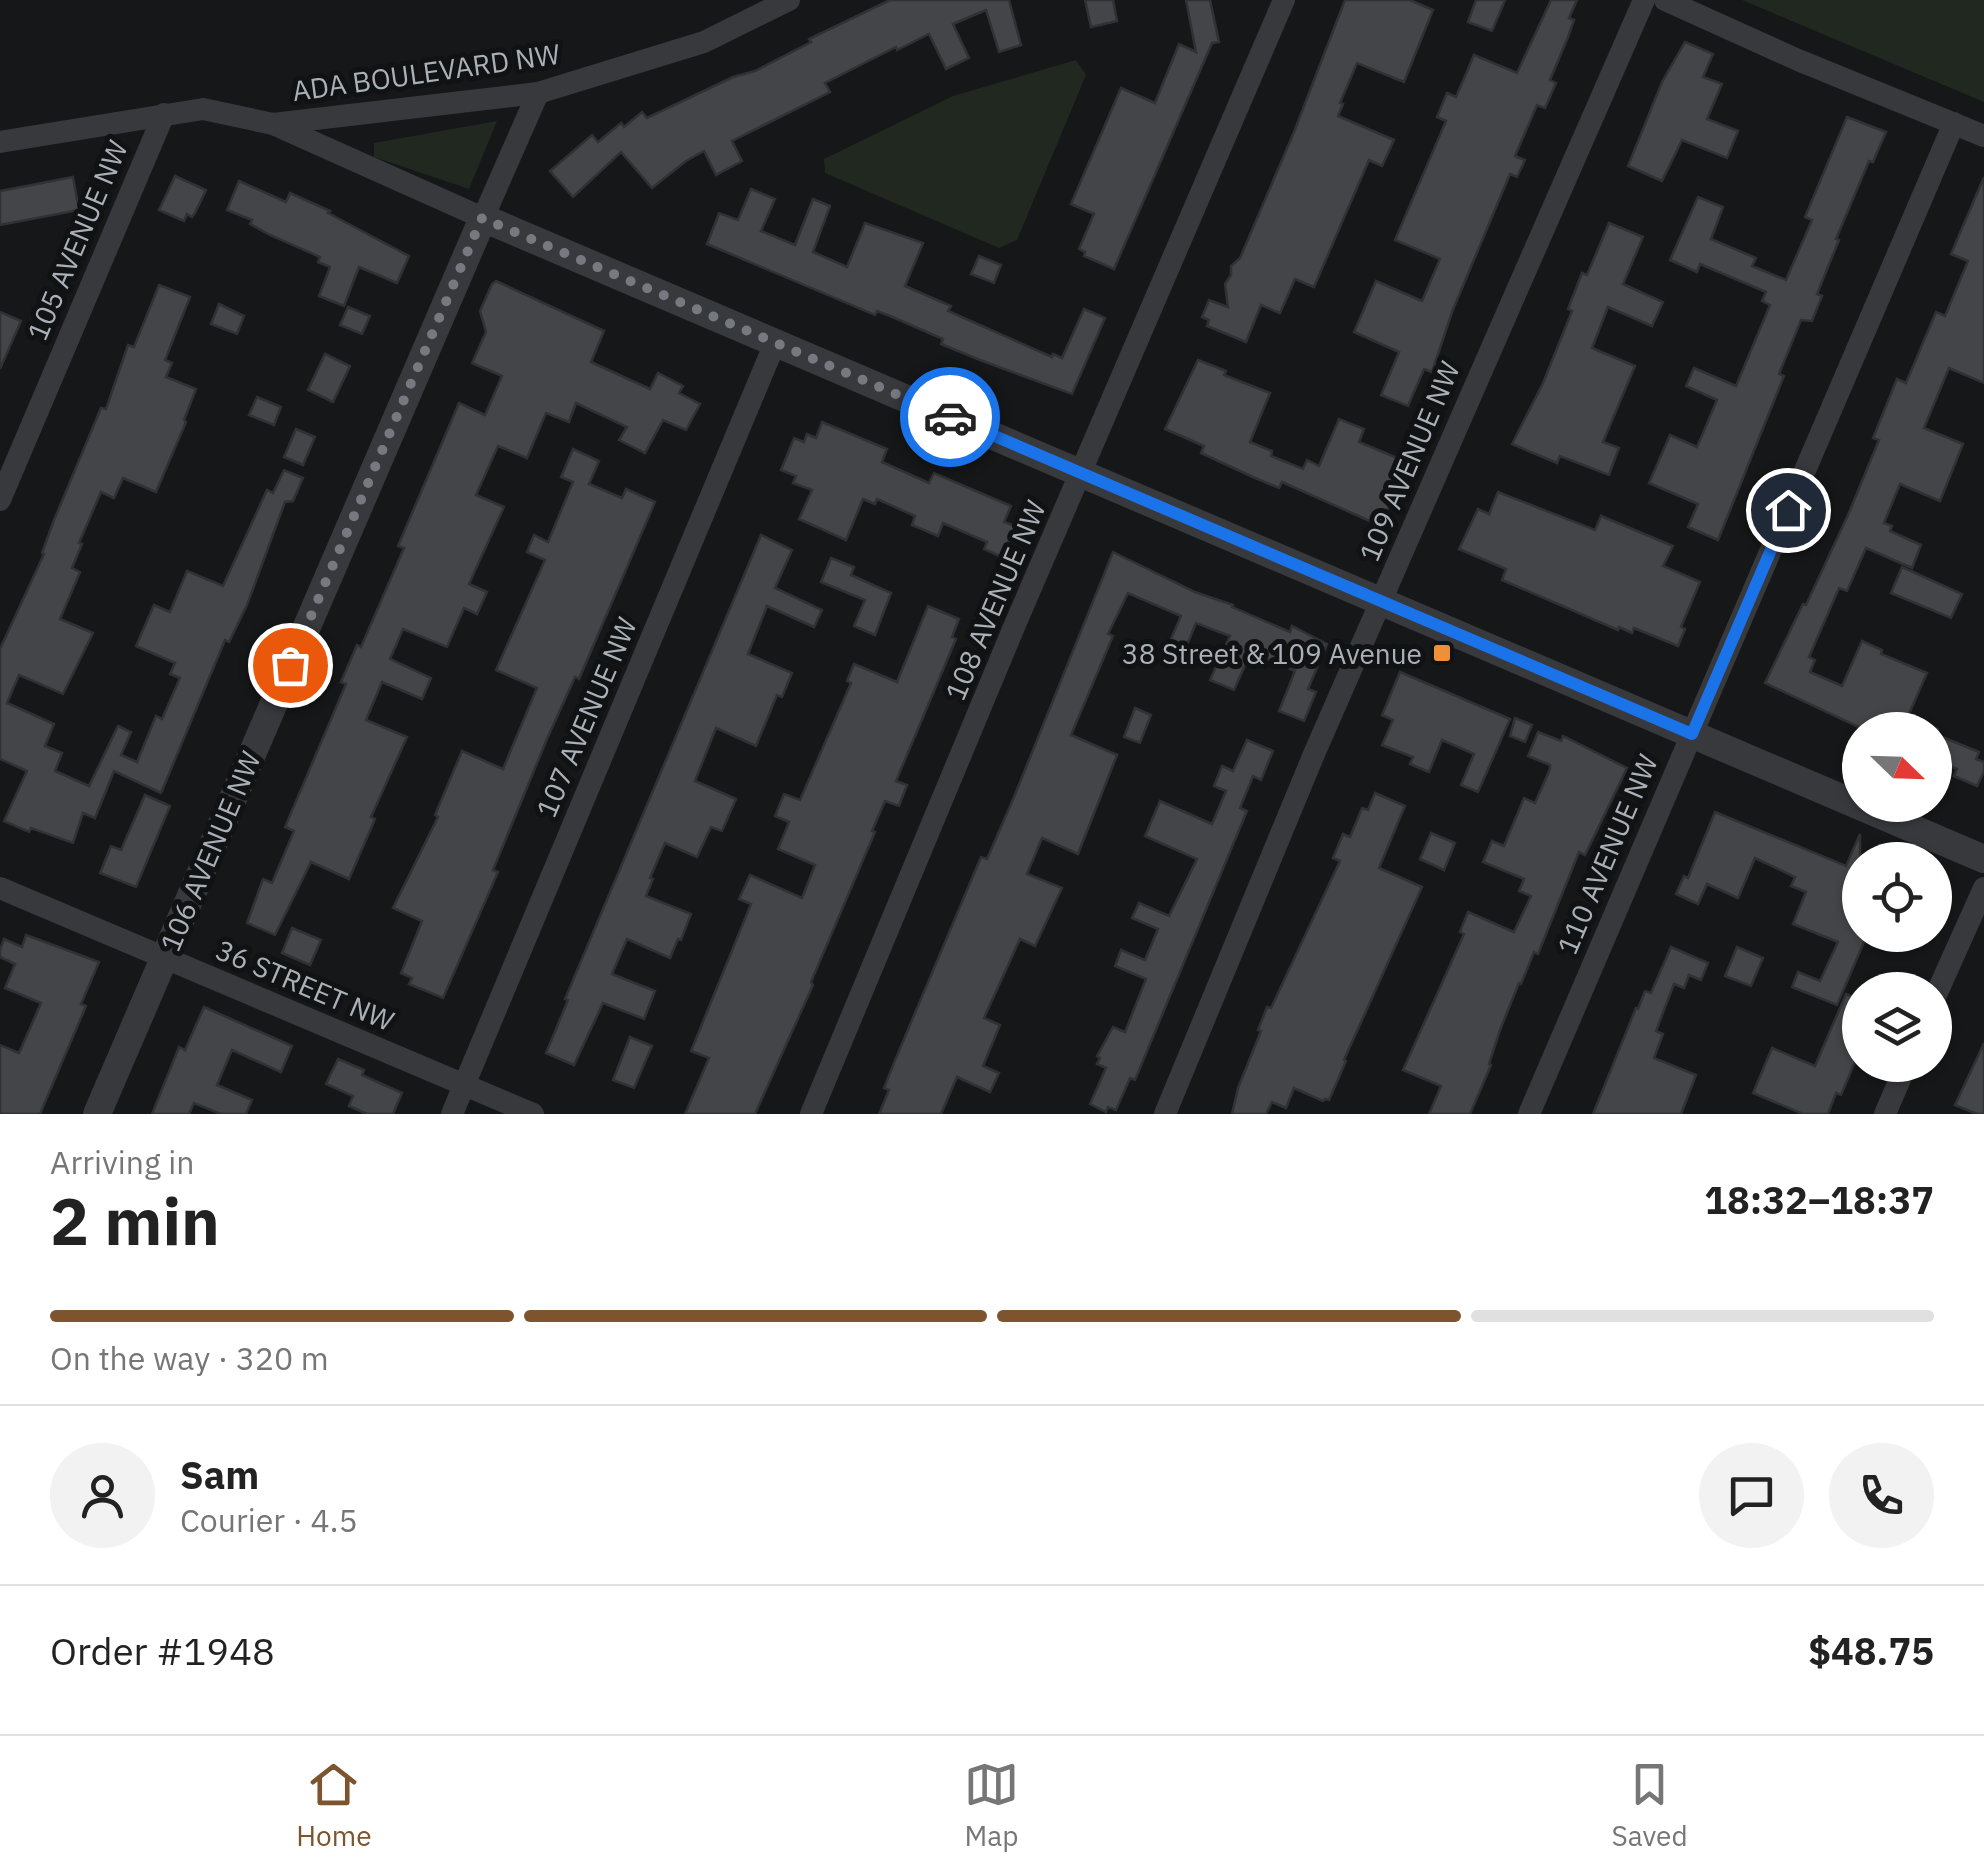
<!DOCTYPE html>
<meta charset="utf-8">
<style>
:root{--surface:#fff;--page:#f2f2f2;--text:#222;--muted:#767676;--line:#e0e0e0;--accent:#7d542d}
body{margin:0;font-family:"IBM Plex Sans",sans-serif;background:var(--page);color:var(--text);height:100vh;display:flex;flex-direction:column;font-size:38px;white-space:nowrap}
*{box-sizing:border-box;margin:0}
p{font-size:32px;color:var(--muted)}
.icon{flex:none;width:55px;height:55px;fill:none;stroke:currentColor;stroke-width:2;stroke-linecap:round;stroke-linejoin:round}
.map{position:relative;height:1114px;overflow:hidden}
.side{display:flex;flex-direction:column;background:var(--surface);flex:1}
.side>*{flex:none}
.needle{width:65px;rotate:113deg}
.controls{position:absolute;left:1842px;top:712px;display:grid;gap:20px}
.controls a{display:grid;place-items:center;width:110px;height:110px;border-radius:50%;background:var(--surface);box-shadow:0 2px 8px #0004;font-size:50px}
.pin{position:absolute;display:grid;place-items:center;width:85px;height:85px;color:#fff;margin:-42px;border:5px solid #fff;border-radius:50%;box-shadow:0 2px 10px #0007}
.courier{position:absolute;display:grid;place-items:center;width:100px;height:100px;margin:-50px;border:8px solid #1a73e8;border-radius:50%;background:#fff;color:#222;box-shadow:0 2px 12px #0007}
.summary em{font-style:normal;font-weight:800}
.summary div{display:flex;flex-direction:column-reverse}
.summary{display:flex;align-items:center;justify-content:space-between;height:170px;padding:0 50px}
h1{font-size:65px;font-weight:800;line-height:75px}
.bar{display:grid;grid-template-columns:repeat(4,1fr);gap:15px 10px;align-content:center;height:120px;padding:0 50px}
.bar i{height:12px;border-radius:8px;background:var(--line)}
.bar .current{background:var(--accent)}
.bar p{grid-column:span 4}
.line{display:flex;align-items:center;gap:25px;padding:0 50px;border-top:2px solid var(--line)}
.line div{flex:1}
.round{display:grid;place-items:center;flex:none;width:105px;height:105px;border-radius:52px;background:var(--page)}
.menu{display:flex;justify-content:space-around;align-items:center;height:140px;border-top:2px solid var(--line);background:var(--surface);font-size:28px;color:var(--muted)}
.menu a{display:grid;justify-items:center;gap:5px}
.menu .current{color:var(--accent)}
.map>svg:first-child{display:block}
.green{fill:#212820}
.building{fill:#434548;stroke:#303134;stroke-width:2.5}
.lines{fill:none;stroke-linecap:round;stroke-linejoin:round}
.minor{stroke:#37393d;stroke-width:22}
.tertiary{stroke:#37393d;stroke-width:28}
.done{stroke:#767a80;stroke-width:10;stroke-dasharray:0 18}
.route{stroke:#1a73e8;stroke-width:12}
.poi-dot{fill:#ec913a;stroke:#111213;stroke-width:4}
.labels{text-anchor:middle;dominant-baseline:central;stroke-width:10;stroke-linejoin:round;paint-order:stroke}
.street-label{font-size:28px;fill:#a9b0b8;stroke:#111213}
.poi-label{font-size:28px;fill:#a9b0b8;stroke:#111213;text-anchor:end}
</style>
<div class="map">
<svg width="1984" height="1114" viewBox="0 0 1984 1114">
<rect width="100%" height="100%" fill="#161718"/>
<g class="green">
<path d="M1742 0H1984V102Z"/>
<path d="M1076 60 1086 75 1017 240 999 248 825 173 824 159 953 96Z"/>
<path d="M497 121 469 189 374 157V143Z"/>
</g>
<g class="building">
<path d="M890 0H1009L1021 45 999 52 986 10 953 24 969 58 946 69 929 34 897 50 896 47 825 83 830 92 732 141 742 161 716 175 704 151 686 161 652 188 621 152 573 197 550 171 592 135 598 142 621 123 624 127 642 112 647 118 733 77 755 71 811 42 809 39Z"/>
<path d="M1085 0H1113L1117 21 1091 27Z"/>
<path d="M1186 0H1210L1219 42 1212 43 1114 269 1084 256 1085 252 1079 249 1094 214 1071 204 1121 88 1155 103 1179 44 1196 52Z"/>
<path d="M1345 0H1410L1433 10 1404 82 1357 63 1340 103 1343 104 1338 116 1394 140 1382 166 1369 160 1314 287 1295 279 1280 313 1261 305 1246 342 1207 326 1209 320 1202 317 1209 300 1228 307 1225 284 1231 275V266L1240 258 1294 132Z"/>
<path d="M1476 0H1505L1492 31 1468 22Z"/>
<path d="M1551 0H1577L1569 18 1574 20 1568 37 1550 80 1556 83 1545 108 1537 105 1515 156 1525 160 1517 177 1510 174 1452 312 1432 372 1424 369 1408 406 1381 395 1399 352 1354 332 1376 281 1422 301 1440 259 1395 240 1446 121 1437 117 1447 93 1456 97 1474 55 1517 73Z"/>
<path d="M1685 42 1713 54 1703 77 1722 84 1707 119 1738 131 1727 158 1682 140 1662 181 1628 166 1662 82Z"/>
<path d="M1847 117 1886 132 1873 162 1869 161 1836 239 1839 240 1817 294 1822 296 1812 321 1801 320 1779 374 1784 376 1718 540 1688 527 1698 504 1649 483 1670 435 1697 447 1717 400 1686 386 1694 368 1736 386 1770 305 1762 301 1766 292 1700 264 1697 272 1670 260 1698 197 1723 207 1711 239 1756 258 1752 266 1786 280 1812 220 1805 217Z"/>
<path d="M175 176 206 190 195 213 192 217 187 214 184 221 159 210Z"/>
<path d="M73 177 79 210 0 225V191Z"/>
<path d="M1984 177V383L1949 368 1924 428 1963 444 1940 501 1900 484 1884 523 1892 526 1890 531 1921 545 1912 568 1866 548 1847 591 1839 588 1809 657 1815 660 1810 672 1842 686 1862 641 1882 650 1881 654 1927 673 1908 716 1939 730H1865L1765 683 1803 604 1806 605 1848 515 1879 440 1873 438 1897 379 1906 383 1936 312 1945 316 1968 261 1951 254Z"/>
<path d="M239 181 286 202 290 193 330 211 328 213 409 256 397 283 359 267 344 306 319 296 330 267 318 262 320 257 270 235 250 224 252 220 227 210Z"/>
<path d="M751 189 775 199 761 231 795 245 813 199 830 206 813 252 847 267 865 223 923 243 905 286 951 306 948 311 1052 357 1053 354 1062 358 1084 309 1105 318 1072 394 980 360 941 344 943 339 890 316 877 311 875 315 707 244 719 213 738 220Z"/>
<path d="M1609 223 1643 237 1623 284 1663 302 1652 326 1608 307 1592 348 1635 366 1603 442 1619 448 1609 475 1560 456 1557 463 1512 444 1543 383 1572 311 1568 309 1582 273 1587 275Z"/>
<path d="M979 256 1001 265 994 283 971 274Z"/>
<path d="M496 281 604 331 591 362 650 389 658 373 683 386 679 393 700 404 686 430 663 420 645 453 619 440 627 427 576 403 569 422 546 413 527 458 498 446 476 495 504 507 469 584 487 592 477 614 464 608 447 647 403 629 390 659 431 678 422 699 382 682 366 720 407 737 371 817 375 819 349 879 311 862 275 935 247 923 263 879 272 883 294 831 285 827 346 684 341 682 357 645 361 647 404 548 398 546 459 403 485 415 502 376 472 363 486 332 480 311 492 284Z"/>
<path d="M159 285 190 297 165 360 172 363 166 377 196 389 184 420 186 422 156 492 123 478 114 498 101 492 79 543 82 544 72 568 80 572 60 619 93 633 63 694 19 675 7 703 54 724 45 746 62 753 55 771 89 786 118 726 131 732 121 755 137 762 156 716 162 719 180 678 170 674 175 663 136 646 154 605 170 612 187 571 223 586 267 490 273 493 284 470 303 478 293 501 285 502 247 605 229 642 225 640 161 793 114 771 95 818 83 813 73 843 31 828 29 832 4 821 27 771 0 759V649L44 554 42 553 54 520 101 408 106 409 128 345 134 347Z"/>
<path d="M219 304 244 316 237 334 211 324Z"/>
<path d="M348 307 370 316 362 334 340 325Z"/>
<path d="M0 312 21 321 0 369Z"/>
<path d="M325 354 350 366 333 402 308 390Z"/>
<path d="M1198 360 1226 371 1224 375 1270 393 1250 442 1272 451 1271 456 1303 469 1307 460 1319 466 1339 419 1364 429 1359 442 1402 460 1390 489 1395 491 1381 526 1282 482 1279 488 1253 477 1201 453 1204 446 1165 429Z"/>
<path d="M257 397 281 407 274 425 249 415Z"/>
<path d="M822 422 887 449 882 462 929 483 934 473 1011 506 1004 522 1015 526 1002 557 984 549 987 542 943 523 938 536 912 525 915 516 877 499 875 504 863 499 846 540 799 519 812 490 793 483 796 476 781 470 794 438 804 442 807 434 816 438Z"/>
<path d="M296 429 315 437 303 465 284 457Z"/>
<path d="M573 449 599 461 589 484 622 498 626 489 655 502 579 679 575 677 547 739 493 870 498 872 443 998 409 984 412 978 401 973 422 921 393 908 438 817 435 815 462 751 503 769 537 688 496 670 545 560 527 552 534 535 548 542 573 482 561 477Z"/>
<path d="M1498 492 1595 530 1601 516 1673 546 1663 566 1700 582 1681 627 1685 629 1678 646 1634 628 1632 633 1619 627 1618 630 1502 580 1506 569 1459 549 1478 509 1489 514Z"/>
<path d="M761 535 792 550 775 588 822 610 814 627 767 606 748 654 792 673 782 697 777 695 756 746 716 728 695 781 736 799 722 831 711 827 697 857 665 843 650 878 653 879 646 896 691 914 681 940 678 939 670 958 627 939 612 974 655 991 644 1019 603 1003 574 1065 546 1053 568 1000 565 999Z"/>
<path d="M1113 552 1195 592 1233 605 1232 607 1290 632 1292 626 1327 644 1308 689 1316 692 1304 721 1279 711 1295 671 1251 652 1234 690 1210 680 1230 636 1196 623 1180 662 1164 655 1181 616 1128 593 1108 634 1113 636 1071 735 1117 755 1078 854 1042 838 1027 874 1062 888 1035 946 1020 939 984 1018 1000 1025 983 1066 999 1073 990 1092 957 1077 941 1114H879L889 1090 884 1088 896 1058 981 857 987 859 1014 797Z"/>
<path d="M831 558 854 567 851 575 891 593 875 635 854 626 865 600 821 582Z"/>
<path d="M1902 567 1962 594 1951 618 1891 593Z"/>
<path d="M928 606 959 619 952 637 956 639 896 781 907 785 899 806 885 801 872 831 875 832 811 982 813 985 755 1114H685L709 1058 691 1051 751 904 739 899 750 875 802 898 815 865 778 849 789 822 775 816 784 794 800 800 851 683 847 681 854 664 897 682Z"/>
<path d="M1400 672 1510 719 1478 792 1461 785 1474 754 1442 740 1429 772 1410 764 1413 757 1382 745 1393 720 1382 715Z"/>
<path d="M1135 708 1151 715 1140 743 1124 737Z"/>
<path d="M1515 718 1532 725 1525 742 1510 736Z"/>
<path d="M1538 732 1561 741 1563 736 1627 768 1585 855 1579 852 1538 954 1534 952 1521 984 1519 983 1500 1030 1489 1064 1491 1065 1470 1114H1429L1441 1086 1403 1070 1464 934 1460 932 1468 912 1514 932 1531 896 1519 891 1524 879 1483 862 1492 841 1504 846 1524 798 1535 803 1550 769V765L1528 756Z"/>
<path d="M1935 734 1979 752 1976 759 1984 762V771L1977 786 1954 776 1957 769 1935 760Z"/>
<path d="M1247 740 1273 751 1261 780 1253 776 1240 808 1247 811 1135 1080 1130 1078 1116 1110 1108 1107 1106 1112 1090 1104 1106 1068 1097 1064 1100 1058 1097 1056 1113 1027 1125 1032 1146 979 1115 966 1121 950 1145 960 1158 929 1132 918 1139 903 1169 916 1197 859 1145 836 1160 801 1212 824 1226 791 1214 786 1222 766 1233 771Z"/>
<path d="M1375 793 1405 806 1379 868 1422 887 1344 1060 1346 1061 1329 1100 1325 1099 1323 1101 1294 1088 1286 1108 1272 1102 1266 1114H1232L1238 1088 1261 1031 1258 1030 1267 1007 1271 1008 1340 861 1333 858 1343 834 1350 837 1362 808 1368 810Z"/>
<path d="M145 795 170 806 136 887 100 873 111 846 121 850Z"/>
<path d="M1715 812 1846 866 1860 834V935H1867L1837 1005 1792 987 1798 972 1820 981 1838 942 1793 924 1806 892 1791 886 1795 877 1755 858 1738 898 1707 884 1698 904 1676 894 1684 876 1688 878Z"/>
<path d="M1431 833 1455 843 1444 870 1420 859Z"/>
<path d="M292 928 321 940 310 965 282 953Z"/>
<path d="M26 935 99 962 81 1004 86 1006 40 1114H0V1045L19 1053 41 1003 5 988 15 964 0 957V950L4 939 22 947Z"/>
<path d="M1671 947 1708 963 1701 980 1689 975 1684 988 1674 984 1656 1031 1663 1034 1654 1058 1696 1075 1681 1114H1593L1636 1008 1638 1009 1645 991 1651 993Z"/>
<path d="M1737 947 1763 958 1751 986 1725 976Z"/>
<path d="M1846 994 1860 1000V1050L1841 1095 1836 1093 1828 1114H1803L1753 1093 1772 1048 1815 1066Z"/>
<path d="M204 1007 292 1046 281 1072 232 1050 217 1085 252 1100 246 1114H221L194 1103 189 1114H152L179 1047 185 1050Z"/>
<path d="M630 1037 652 1046 634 1088 613 1080Z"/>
<path d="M1984 1043V1114H1977L1955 1105Z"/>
<path d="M338 1059 364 1070 362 1075 402 1093 393 1114H367L349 1106 353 1096 326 1084Z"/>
</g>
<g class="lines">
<g class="minor">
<path d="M1665 0 1798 60 1984 136"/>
<path d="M273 124 483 218 538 93"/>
<path d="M0 142 203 109 273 124 538 93 704 42 789 0"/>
<path d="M0 500 164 114"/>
<path d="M0 888 533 1114"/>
<path d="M1935 997 1984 888"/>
<path d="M452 1114 775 343"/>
<path d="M811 1114 1014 627 1284 0"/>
<path d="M1165 1114 1314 754 1644 0"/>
<path d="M1529 1114 1954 123"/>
<path d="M1885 1114 1906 1065"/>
</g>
<path class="tertiary" d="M97 1114 483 218 1984 859"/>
</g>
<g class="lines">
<path class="done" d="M290 665 482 218 950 417"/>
<path class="route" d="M950 417 1692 734 1788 510"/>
</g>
<rect class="poi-dot" x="1432" y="643" width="20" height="20" rx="5"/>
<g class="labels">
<g class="street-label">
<text transform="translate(426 72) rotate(-8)">ADA BOULEVARD NW</text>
<text transform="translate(77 240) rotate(-67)">105 AVENUE NW</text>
<text transform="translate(1409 461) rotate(-67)">109 AVENUE NW</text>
<text transform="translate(995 600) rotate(-67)">108 AVENUE NW</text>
<text transform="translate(586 717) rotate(-67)">107 AVENUE NW</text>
<text transform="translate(210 851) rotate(-67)">106 AVENUE NW</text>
<text transform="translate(1607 854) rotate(-67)">110 AVENUE NW</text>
<text transform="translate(305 985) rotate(23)">36 STREET NW</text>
</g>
<g class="poi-label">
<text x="1422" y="653">38 Street &amp; 109 Avenue</text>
</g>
</g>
</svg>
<div class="controls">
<a><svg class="needle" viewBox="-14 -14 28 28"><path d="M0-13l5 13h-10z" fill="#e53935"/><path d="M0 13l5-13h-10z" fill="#767676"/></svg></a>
<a><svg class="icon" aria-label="locate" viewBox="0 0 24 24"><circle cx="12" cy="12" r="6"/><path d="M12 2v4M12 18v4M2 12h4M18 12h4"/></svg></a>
<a><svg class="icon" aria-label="layers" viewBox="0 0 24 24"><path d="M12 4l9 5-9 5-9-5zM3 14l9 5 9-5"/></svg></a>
</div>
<div class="pin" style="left:290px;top:665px;background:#ea580c"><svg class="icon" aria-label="bag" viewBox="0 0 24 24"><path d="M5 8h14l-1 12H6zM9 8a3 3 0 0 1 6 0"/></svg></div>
<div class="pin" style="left:1788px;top:510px;background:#1f2937"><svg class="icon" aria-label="home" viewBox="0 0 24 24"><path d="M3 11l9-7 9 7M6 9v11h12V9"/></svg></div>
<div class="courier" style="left:950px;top:417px"><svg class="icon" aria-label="car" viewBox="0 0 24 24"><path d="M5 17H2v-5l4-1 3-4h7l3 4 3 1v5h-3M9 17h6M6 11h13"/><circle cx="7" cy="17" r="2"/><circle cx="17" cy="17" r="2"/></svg></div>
</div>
<section class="side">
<div class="summary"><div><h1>2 min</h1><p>Arriving in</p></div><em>18:32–18:37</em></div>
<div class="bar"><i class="current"></i><i class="current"></i><i class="current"></i><i></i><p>On the way · 320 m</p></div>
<div class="line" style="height:180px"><a class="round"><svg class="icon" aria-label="person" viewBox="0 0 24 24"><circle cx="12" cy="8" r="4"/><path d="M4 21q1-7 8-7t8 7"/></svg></a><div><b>Sam</b><p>Courier · 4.5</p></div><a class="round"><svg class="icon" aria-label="chat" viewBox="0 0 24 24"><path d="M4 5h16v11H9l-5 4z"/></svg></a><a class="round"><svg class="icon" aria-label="phone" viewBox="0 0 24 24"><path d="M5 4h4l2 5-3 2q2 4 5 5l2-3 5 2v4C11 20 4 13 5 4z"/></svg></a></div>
<div class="line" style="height:130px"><div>Order #1948</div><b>$48.75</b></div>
</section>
<nav class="menu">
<a class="current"><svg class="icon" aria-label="home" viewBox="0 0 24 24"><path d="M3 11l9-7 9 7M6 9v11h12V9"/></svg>Home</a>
<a><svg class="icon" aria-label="map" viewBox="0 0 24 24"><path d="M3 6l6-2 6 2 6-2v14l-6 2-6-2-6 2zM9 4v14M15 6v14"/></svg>Map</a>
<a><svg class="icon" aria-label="saved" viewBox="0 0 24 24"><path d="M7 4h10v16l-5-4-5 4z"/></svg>Saved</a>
</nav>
